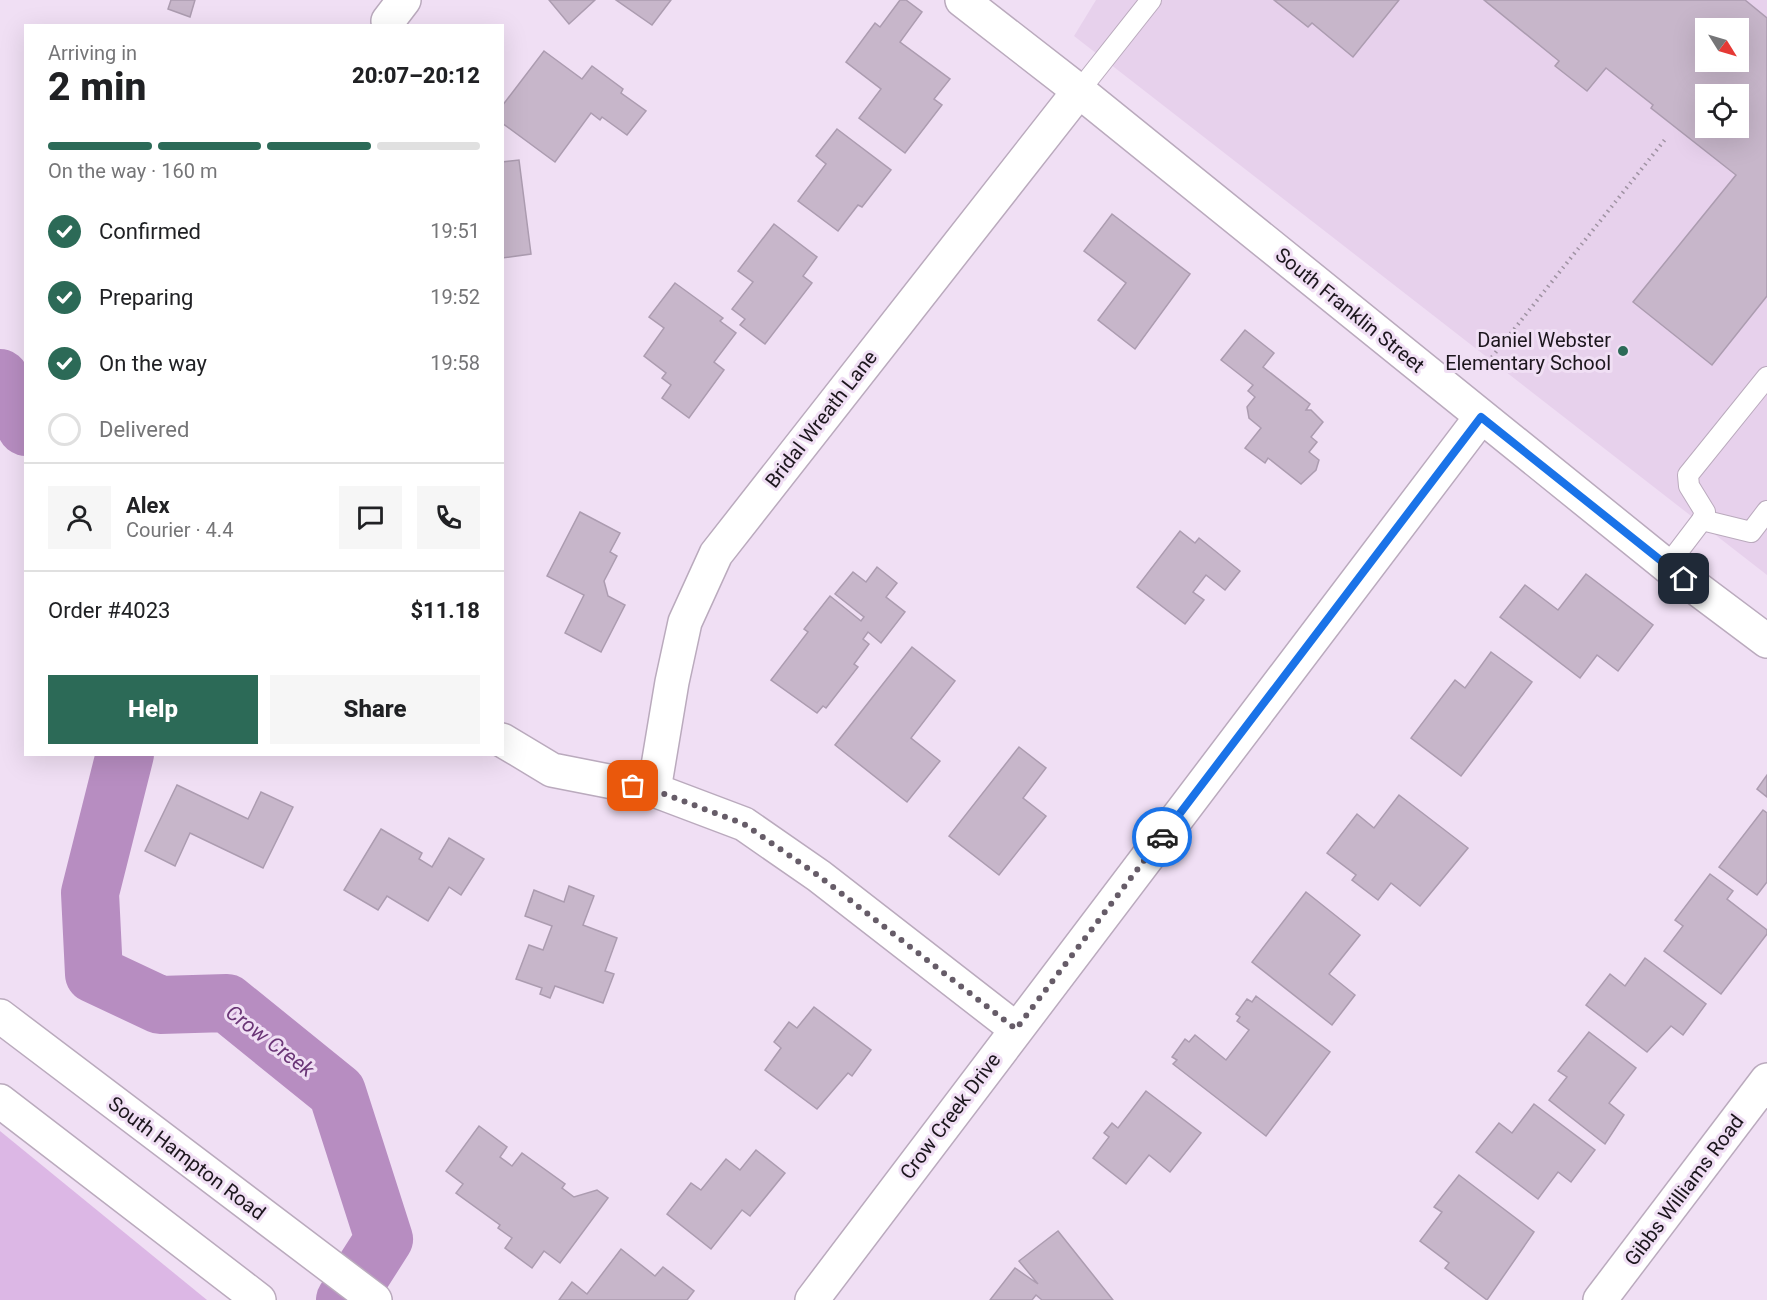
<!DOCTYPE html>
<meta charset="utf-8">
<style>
:root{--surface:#fff;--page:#f6f6f6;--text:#202124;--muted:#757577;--line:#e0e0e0;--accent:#2c6a57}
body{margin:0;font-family:Roboto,sans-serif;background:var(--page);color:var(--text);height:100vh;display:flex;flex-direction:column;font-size:22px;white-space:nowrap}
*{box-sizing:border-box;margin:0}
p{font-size:20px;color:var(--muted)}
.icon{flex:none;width:33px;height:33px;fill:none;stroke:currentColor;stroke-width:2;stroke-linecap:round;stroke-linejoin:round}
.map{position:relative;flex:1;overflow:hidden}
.details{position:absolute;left:24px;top:24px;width:480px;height:732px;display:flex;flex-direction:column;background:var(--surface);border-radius:0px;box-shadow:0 6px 24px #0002}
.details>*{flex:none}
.needle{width:39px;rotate:127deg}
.fabs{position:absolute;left:1695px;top:18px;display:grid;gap:12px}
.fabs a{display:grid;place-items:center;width:54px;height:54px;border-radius:0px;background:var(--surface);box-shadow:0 6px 24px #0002;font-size:30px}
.pin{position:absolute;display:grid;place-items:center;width:51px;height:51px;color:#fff;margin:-26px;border-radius:12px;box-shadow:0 3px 9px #0006}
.courier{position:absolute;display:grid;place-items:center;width:60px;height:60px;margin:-30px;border:4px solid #1a73e8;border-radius:50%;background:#fff;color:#222;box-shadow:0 2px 8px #0007}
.head em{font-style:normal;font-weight:800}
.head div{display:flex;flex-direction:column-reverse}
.head{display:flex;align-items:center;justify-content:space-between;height:102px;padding:0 24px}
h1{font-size:39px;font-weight:800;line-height:45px}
.bar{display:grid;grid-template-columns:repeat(4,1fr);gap:9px 6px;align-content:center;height:72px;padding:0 24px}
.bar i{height:8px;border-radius:4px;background:var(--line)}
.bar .current{background:var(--accent)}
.bar p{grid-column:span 4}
.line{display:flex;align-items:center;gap:15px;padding:0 24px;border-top:2px solid var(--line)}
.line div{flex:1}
.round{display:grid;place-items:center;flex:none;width:63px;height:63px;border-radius:0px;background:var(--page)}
ol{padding:0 24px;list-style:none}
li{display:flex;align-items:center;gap:18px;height:66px}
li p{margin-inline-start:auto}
li .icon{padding:6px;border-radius:50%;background:var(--accent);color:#fff;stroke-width:4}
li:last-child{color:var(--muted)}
li i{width:33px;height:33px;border:3px solid var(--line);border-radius:50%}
.primary-button{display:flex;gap:12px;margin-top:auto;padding:12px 24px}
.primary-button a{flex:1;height:69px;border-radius:0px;background:var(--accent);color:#fff;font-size:24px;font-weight:800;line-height:69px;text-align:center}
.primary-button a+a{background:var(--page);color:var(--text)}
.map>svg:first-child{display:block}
.built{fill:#e7d1ec;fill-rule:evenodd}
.green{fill:#dcb7e5}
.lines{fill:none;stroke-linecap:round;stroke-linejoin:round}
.river{stroke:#b78dc1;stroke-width:58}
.building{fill:#c7b6ca;stroke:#ac9cb0;stroke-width:1.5;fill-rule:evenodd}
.lane-casing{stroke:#baaabd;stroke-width:22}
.street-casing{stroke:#baaabd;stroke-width:36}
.secondary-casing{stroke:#baaabd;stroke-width:36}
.path{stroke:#9f92a2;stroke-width:4;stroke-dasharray:1.5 4.5;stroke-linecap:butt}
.lane{stroke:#fff;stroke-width:20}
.street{stroke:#fff;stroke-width:33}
.secondary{stroke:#fff;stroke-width:33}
.done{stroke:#665c68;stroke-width:6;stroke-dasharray:0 10.8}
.route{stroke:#1a73e8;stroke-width:8}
.poi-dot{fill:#2c6a57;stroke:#f0dff4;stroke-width:2}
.labels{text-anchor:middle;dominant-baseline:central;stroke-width:6;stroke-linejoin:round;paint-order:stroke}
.street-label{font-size:20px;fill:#1c161d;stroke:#f0dff4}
.poi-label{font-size:20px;fill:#1c161d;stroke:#f0dff4;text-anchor:end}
.water-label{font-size:21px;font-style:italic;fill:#6a3576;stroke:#f0dff4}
</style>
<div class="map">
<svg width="1767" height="1300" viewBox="0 0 1767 1300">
<rect width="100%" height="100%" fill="#f0dff4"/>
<path class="built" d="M1096 0H1767V575L1074 36ZM1706 28H1738V62H1706ZM1706 94H1738V128H1706Z"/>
<path class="green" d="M0 1131 207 1300H0Z"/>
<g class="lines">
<g class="river">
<path d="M0 378 26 427"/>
<path d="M125 754 90 893 94 974 160 1005 227 1003 337 1092 384 1239 345 1300"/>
</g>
</g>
<g class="building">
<path d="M171 0H195L190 17 168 9Z"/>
<path d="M549 0H595L569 24Z"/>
<path d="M616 0H671L652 25Z"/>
<path d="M900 0H906L922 12 900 42 950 79 934 99 942 105 905 153 859 118 881 89 846 62 875 23 880 27Z"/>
<path d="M1274 0H1399L1353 57 1312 23 1308 27Z"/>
<path d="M1484 0H1745L1767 18V296L1712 365 1633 302 1736 175 1651 108 1653 105 1606 68 1587 91 1555 66 1559 61ZM1706 28H1738V62H1706ZM1706 94H1738V128H1706Z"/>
<path d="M544 51 582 79 592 66 623 89 621 93 646 111 627 135 602 117 600 120 591 113 555 162 502 123V106Z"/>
<path d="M837 129 891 170 862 207 858 205 838 231 798 201 826 164 816 156Z"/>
<path d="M519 160 531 254 502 258V162Z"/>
<path d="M1112 214 1190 274 1135 349 1098 320 1126 283 1084 251Z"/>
<path d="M774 224 817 257 803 276 812 283 765 344 740 325 745 319 732 309 753 282 738 271Z"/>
<path d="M675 283 723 318 720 321 736 333 714 362 724 370 689 418 662 398 671 385 662 378 666 373 644 356 664 328 649 317Z"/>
<path d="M1245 330 1274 353 1263 367 1310 404 1306 410H1311L1323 422 1311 437 1317 442 1309 452 1319 460 1316 470 1301 484 1268 458 1265 463 1245 448 1261 428 1249 418 1247 407 1255 397 1248 391 1253 385 1221 360Z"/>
<path d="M580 512 620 533 610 552 617 556 604 581 608 596 625 605 601 652 565 633 584 595 547 576Z"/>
<path d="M1180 531 1195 543 1199 538 1240 571 1225 590 1206 575 1193 592 1204 600 1185 624 1137 587Z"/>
<path d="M877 567 897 583 886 597 905 612 881 643 868 632 863 639 869 644 854 664 858 667 826 708 823 706 817 713 771 680 808 632 804 629 830 596 861 621 864 617 835 594 853 572 866 582Z"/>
<path d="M1586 574 1653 625 1618 671 1597 655 1580 678 1500 617 1525 585 1558 610Z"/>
<path d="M912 647 955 681 911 738 940 761 907 802 835 745Z"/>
<path d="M1491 652 1532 682 1461 776 1411 738 1455 680 1465 688Z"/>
<path d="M1019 747 1046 768 1023 798 1046 816 999 875 949 836Z"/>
<path d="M1767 775V797L1757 789Z"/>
<path d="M177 785 248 819 261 792 293 807 263 868 190 833 175 866 145 851Z"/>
<path d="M1399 795 1468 848 1420 906 1391 883 1378 900 1352 880 1356 875 1327 853 1357 814 1374 828Z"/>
<path d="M1763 810 1767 813V882L1757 895 1719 867Z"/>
<path d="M381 829 422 853 419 859 432 867 449 838 484 859 461 895 449 887 428 921 387 896 378 910 344 890Z"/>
<path d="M1710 874 1733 891 1727 899 1767 930V934L1721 994 1664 951 1683 926 1675 920Z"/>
<path d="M569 886 594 896 583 925 617 938 605 971 614 974 603 1003 555 986 550 998 540 994 542 988 516 979 529 945 543 950 552 926 525 916 534 890 564 902Z"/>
<path d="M1306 892 1360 935 1329 974 1355 995 1332 1025 1252 962Z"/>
<path d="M1645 958 1706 1004 1683 1035 1671 1026 1647 1052 1586 1005 1610 974 1625 986Z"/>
<path d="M1256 996 1330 1052 1266 1136 1173 1064 1177 1060 1172 1057 1185 1039 1189 1042 1195 1035 1226 1060 1249 1030 1237 1021 1240 1017 1236 1014 1247 999 1252 1002Z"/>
<path d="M814 1007 871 1050 852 1076 848 1073 817 1109 765 1070 781 1048 774 1042 789 1022 797 1028Z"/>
<path d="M1589 1032 1636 1068 1609 1103 1624 1115 1605 1144 1549 1100 1567 1077 1558 1071Z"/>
<path d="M1146 1091 1201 1133 1170 1172 1149 1155 1126 1184 1093 1158 1109 1137 1104 1133 1112 1123 1118 1128Z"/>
<path d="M1534 1104 1595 1150 1571 1182 1558 1172 1538 1199 1476 1152 1499 1123 1512 1133Z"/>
<path d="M479 1126 507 1147 500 1157 512 1166 522 1153 565 1184 562 1188 574 1197 597 1190 608 1198 560 1263 544 1251 532 1268 505 1248 512 1238 498 1228 500 1225 456 1193 463 1184 446 1171Z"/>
<path d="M756 1150 785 1173 750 1216 742 1210 711 1249 667 1214 691 1183 701 1190 726 1159 740 1170Z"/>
<path d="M1459 1175 1534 1232 1487 1300 1445 1268 1449 1263 1420 1241 1442 1212 1434 1207Z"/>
<path d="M1058 1231 1113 1300H1042L1036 1295 1032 1300H990L1015 1268 1038 1284 1019 1261Z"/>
<path d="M621 1249 655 1276 663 1267 694 1291 687 1300H559L572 1282 587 1294Z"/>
</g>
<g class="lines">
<defs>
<g id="lane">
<path d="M1079 91 1151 0"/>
<path d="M1702 520 1751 532 1767 511"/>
<path d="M1667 566 1702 520 1705 512 1689 486 1688 475 1767 377"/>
</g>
<g id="street">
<path d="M388 21 404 0"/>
<path d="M502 740 552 770 654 790 744 824 819 876 1016 1029"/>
<path d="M654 790 672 682 685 622 716 554 1079 91"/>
<path d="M812 1300 1481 417"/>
</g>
<g id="secondary">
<path d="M962 0 1079 91 1667 566 1767 641"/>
<path d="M0 1016 375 1300"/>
<path d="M0 1101 259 1300"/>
<path d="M1600 1300 1767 1080"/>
</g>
</defs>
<use href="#lane" class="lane-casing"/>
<use href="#street" class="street-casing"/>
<use href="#secondary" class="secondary-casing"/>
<path class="path" d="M1488 362 1667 137"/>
<use href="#lane" class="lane"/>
<use href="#street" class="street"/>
<use href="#secondary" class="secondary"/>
</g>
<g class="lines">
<path class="done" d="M633 786 654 790 744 824 819 876 1016 1029 1162 837"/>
<path class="route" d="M1162 837 1481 417 1684 579"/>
</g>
<circle class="poi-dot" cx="1623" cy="351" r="6"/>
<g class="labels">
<g class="street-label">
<text transform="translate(1350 310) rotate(39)">South Franklin Street</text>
<text transform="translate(821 419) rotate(-52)">Bridal Wreath Lane</text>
<text transform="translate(950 1116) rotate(-53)">Crow Creek Drive</text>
<text transform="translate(187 1158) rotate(37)">South Hampton Road</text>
<text transform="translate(1684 1190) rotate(-53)">Gibbs Williams Road</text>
</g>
<g class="poi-label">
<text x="1611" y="340">Daniel Webster<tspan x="1611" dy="23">Elementary School</tspan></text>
</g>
<g class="water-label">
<text transform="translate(270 1041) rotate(37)">Crow Creek</text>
</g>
</g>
</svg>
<div class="fabs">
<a><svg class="needle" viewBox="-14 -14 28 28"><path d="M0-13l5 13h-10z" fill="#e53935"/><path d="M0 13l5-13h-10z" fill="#757577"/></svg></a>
<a><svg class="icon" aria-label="locate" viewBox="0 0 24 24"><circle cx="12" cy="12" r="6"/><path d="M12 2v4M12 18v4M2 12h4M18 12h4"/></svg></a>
</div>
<div class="pin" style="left:633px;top:786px;background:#ea580c"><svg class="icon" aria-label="bag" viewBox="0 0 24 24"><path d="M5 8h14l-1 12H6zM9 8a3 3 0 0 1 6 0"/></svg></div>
<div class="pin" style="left:1684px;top:579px;background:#1f2937"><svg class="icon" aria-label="home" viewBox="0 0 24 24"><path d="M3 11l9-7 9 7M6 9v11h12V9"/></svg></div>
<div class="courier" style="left:1162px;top:837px"><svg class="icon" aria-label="car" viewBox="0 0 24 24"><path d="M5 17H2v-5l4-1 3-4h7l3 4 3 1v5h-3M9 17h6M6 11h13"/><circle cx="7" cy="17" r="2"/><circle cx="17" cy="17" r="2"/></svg></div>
<section class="details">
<div class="head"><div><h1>2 min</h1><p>Arriving in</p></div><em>20:07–20:12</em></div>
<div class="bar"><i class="current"></i><i class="current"></i><i class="current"></i><i></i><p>On the way · 160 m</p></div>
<ol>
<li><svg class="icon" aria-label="check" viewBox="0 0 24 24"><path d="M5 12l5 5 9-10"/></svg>Confirmed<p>19:51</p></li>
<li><svg class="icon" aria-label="check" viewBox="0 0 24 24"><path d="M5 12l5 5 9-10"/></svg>Preparing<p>19:52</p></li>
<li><svg class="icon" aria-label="check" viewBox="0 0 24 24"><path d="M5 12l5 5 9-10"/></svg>On the way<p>19:58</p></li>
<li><i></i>Delivered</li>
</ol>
<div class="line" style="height:108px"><a class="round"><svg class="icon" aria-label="person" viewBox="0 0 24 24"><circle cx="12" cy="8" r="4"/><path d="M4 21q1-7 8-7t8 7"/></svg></a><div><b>Alex</b><p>Courier · 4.4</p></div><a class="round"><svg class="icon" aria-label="chat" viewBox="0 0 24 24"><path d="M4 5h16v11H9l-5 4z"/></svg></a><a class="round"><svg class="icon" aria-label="phone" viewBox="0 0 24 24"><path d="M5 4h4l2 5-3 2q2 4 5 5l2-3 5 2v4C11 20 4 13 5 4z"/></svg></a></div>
<div class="line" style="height:78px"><div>Order #4023</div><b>$11.18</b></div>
<div class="primary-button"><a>Help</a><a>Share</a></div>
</section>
</div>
